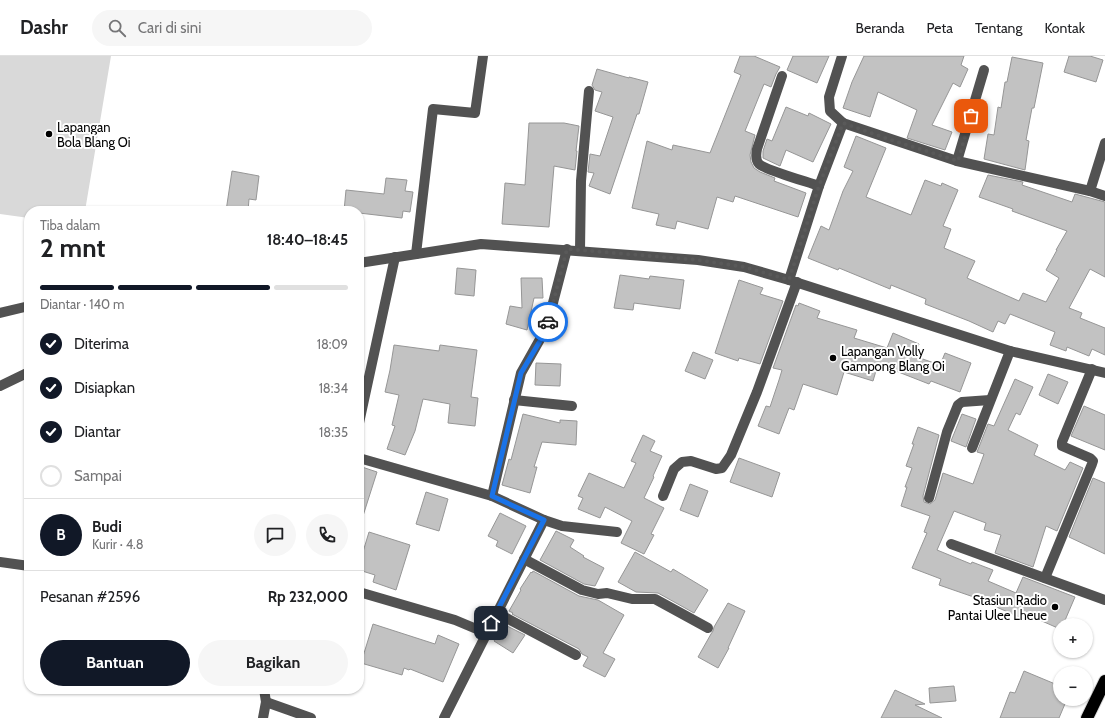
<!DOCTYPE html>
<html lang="id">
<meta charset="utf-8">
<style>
:root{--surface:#fff;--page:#f6f6f6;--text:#202124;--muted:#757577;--line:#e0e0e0;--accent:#111827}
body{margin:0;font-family:Cabin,sans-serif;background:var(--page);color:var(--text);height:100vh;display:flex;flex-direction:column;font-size:15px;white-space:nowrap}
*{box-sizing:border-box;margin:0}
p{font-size:13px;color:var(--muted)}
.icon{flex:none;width:22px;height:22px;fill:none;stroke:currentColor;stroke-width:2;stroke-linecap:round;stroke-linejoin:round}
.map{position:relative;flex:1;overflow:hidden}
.side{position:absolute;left:24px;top:150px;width:340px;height:488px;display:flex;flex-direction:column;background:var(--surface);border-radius:16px;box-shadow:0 1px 3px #0004}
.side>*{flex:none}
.tools{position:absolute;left:1053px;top:562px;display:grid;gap:8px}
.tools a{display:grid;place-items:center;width:40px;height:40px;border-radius:50%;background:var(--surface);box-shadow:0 1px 3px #0004;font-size:20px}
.pin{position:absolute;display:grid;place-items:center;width:34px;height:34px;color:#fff;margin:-17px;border-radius:8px;box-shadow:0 2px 6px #0006}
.courier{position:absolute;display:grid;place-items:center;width:40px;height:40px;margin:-20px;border:3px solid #1a73e8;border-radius:50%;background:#fff;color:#222;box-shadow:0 1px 5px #0007}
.headline em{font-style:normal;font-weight:700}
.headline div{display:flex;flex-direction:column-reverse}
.headline{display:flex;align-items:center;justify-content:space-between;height:68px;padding:0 16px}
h1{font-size:26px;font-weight:700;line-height:30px}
.bar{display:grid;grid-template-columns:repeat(4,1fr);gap:6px 4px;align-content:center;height:48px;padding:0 16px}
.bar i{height:5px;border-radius:3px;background:var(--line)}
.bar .selected{background:var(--accent)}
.bar p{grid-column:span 4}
.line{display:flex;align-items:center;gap:10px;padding:0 16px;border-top:1px solid var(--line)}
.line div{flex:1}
.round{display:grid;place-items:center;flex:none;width:42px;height:42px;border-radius:21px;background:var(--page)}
ol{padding:0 16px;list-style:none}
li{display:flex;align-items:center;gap:12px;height:44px}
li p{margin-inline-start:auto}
li .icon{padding:4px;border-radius:50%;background:var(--accent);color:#fff;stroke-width:4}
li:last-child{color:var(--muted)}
li i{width:22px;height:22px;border:2px solid var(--line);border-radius:50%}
.button{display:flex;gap:8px;margin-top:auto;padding:8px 16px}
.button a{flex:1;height:46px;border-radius:24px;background:var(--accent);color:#fff;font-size:16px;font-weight:700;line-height:46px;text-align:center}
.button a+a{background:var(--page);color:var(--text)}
header{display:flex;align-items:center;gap:24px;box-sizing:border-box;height:56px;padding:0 20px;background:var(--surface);border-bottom:1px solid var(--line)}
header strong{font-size:19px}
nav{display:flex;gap:22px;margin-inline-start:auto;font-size:14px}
.search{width:280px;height:36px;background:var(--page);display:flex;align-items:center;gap:10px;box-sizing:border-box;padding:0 14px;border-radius:22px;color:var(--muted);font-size:15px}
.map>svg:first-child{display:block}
.green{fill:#d9d9d9}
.building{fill:#c2c2c2;stroke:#969696}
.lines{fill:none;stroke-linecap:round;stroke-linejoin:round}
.highway-casing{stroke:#dbdbdb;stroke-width:14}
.minor{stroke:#525252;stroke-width:10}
.highway{stroke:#000;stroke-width:12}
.done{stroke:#595959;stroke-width:4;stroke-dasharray:0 7.2}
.route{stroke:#1a73e8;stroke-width:5}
.poi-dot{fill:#000;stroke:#fff;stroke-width:1.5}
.labels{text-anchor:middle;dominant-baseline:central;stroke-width:4;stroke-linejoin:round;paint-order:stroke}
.poi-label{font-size:13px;fill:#000;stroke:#fff;text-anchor:start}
</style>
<header>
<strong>Dashr</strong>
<div class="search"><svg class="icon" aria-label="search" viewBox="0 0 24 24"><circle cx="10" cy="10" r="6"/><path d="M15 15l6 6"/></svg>Cari di sini</div>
<nav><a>Beranda</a><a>Peta</a><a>Tentang</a><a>Kontak</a></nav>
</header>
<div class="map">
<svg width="1105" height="662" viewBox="0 0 1105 662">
<rect width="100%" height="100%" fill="#fff"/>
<path class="green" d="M0 0H111L85 155H29V162L0 158Z"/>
<g class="building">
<path d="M740 0H754L780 11 776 18 771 31 764 28 745 75 755 79 750 99 751 106 754 112 760 116 775 122 774 125 806 137 798 161 735 140 733 146 717 141 708 173 677 165 675 173 656 169 659 158 632 152 647 85 672 94 673 89 710 97 741 19 734 16Z"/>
<path d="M793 0H829L817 27 787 14Z"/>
<path d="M864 0H964L961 9 968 13 960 31 953 27 932 69 952 76 945 94 907 82 917 54 878 36 870 61 843 52 852 26Z"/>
<path d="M1069 0H1090L1103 4 1096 26 1064 16Z"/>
<path d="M1012 1 1043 7 1034 52H1032L1026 84 1029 85 1025 114 984 103 988 78 994 79 998 51 1001 52 1005 26H1007Z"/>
<path d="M597 13 629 22V21L648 26 639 58H637L610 138 589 130 594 117 588 116 590 98 600 100 613 61 595 55 602 36 595 34 592 29Z"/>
<path d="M786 51 808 60 809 57 831 68 813 106 786 94 780 110 763 102V95L767 83 772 85Z"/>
<path d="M529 67H564L579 70 576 95H577L575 114 554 110 549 171 502 168 505 127 525 129Z"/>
<path d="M856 80 886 92 866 141 911 159 925 124 941 130 942 127 958 134 943 170 951 173 944 192 975 205 967 222 1019 245 1023 237 1046 246 1059 222 1046 214 1057 194H1056L1067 175 1012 155 1013 153 979 141 988 119 1023 126 1022 129 1072 146 1075 138 1105 146V221L1090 213 1069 252 1082 257 1080 262 1105 272V299L1092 293 1089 300 1067 291 1066 295 1050 289 1055 276 1010 258 1005 268 998 265 993 276 969 265 925 248 926 243 891 229 890 233 839 212 838 214 808 202 821 170 829 174 843 135 853 115 844 111Z"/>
<path d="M232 115 259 120 256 144 249 143 248 155H226Z"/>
<path d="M386 122 407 124 405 135 413 136 410 156 403 155 402 162 359 157V155H344L346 134 384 138Z"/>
<path d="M457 212 476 214 474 240 455 238Z"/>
<path d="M620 219 649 223 650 220 684 224 680 253 634 247 633 254 614 252Z"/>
<path d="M521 222H542L543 242H534L527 274 506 268 510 250 522 252Z"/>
<path d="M739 224 763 232 760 238 783 245 760 308 739 302 738 305 715 297Z"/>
<path d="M799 247 820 255 817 262 857 274 854 282 887 292 893 277 919 288 914 300 940 309 945 297 971 307 960 336 931 325 929 328 878 308 873 325 844 316 837 339 803 328 794 354 789 352 779 378 758 370 766 350 770 351 779 324 782 314 773 312 796 249 798 250Z"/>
<path d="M394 289 439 295 440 289 477 294 471 341 478 342 475 370 448 367 450 348 423 343 415 375 405 399 387 393 395 370 392 369 399 339 385 336 390 314Z"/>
<path d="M693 296 713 304 705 323 685 315Z"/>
<path d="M536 307 561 308 560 330 535 329Z"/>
<path d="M1048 318 1068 326 1058 348 1039 339Z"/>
<path d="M1015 323 1033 331 1020 359 1016 357 1008 374 1038 389 1034 399 1065 414 1070 406 1083 412 1057 475 1046 470 1033 511 995 497 1001 479 984 474 986 467 954 455 937 494 971 508 972 506 993 514 988 525 1016 537 1023 521 1075 541 1063 569H1060V573L1026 558 1024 563 994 550V548L939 529 941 523 912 512 927 477 924 476 930 460 901 450 907 431H905L912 412 906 410 914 388H912L918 371 939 379 923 440 924 446 930 448 935 444 943 417 973 428 984 398 977 396 988 368 994 370Z"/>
<path d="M1084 350 1105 359V394L1071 380Z"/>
<path d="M523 358 560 367V364L577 365 576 389 542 386 534 411H537L530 437 502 429 509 403 511 404Z"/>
<path d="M962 358 976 363 966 391 951 385Z"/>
<path d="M643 379 655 385 650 395 662 400 653 420 654 421 644 442 664 452 651 478 654 479 644 498 621 487 632 465 605 451 600 462 578 453 583 442 578 440 589 417 624 432 636 407 631 405Z"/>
<path d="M739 402 780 417 772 441 730 426Z"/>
<path d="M359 410 377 416 362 463H359Z"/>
<path d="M1093 422 1105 427V498L1069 481Z"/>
<path d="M690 428 708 435 698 461 680 454Z"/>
<path d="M426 436 448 443 439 475 416 468Z"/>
<path d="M500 457 526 470 512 498 496 490 498 485 488 480Z"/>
<path d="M556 475 574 484 570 491 584 500 583 501 604 512 595 530 584 528 540 504Z"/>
<path d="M369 476 410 489 396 534 373 526 375 519 359 514V509Z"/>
<path d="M635 496 671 516 673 513 708 534 694 557 658 537 636 536 618 526Z"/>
<path d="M533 515 579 540 598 544 624 559 603 597 615 603 605 621 583 610 588 601 582 598 579 593 512 558 513 557 509 555 521 534 520 533 531 516 532 517Z"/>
<path d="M728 547 745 555 728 592H729L718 612 698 601 711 578 713 575 714 571Z"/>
<path d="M373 568 435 588 438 579 459 588 443 626 410 613 409 614 404 612 402 619 361 607Z"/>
<path d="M505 569 525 579 513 597 494 585Z"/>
<path d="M1024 615 1060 630V643H1067L1059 662H1000L1010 636 1015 637Z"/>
<path d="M954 630 956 645 930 647 929 632Z"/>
<path d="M895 634 925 648 915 649 942 662H881Z"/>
</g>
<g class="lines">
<defs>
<path id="highway" d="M1087 662 1105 625"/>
</defs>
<use href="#highway" class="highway-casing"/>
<g class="minor">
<path d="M782 20 757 93C756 98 755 104 759 108 765 114 808 126 819 130"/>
<path d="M843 67 957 105 1090 135 1105 140"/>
<path d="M957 105 984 14"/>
<path d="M1090 135 1105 87"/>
<path d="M580 194 581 125 589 35"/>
<path d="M416 198 433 53 475 57 483 0"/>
<path d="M359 207 481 188 698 204 744 211 789 224 1010 295 1105 317"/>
<path d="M789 224 819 130 843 67 830 55 829 41 842 0"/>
<path d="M0 257 29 250"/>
<path d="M0 330 29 316"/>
<path d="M514 344 572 350"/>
<path d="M359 367 395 201"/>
<path d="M972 392 1010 295"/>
<path d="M359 402 492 440 544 464 444 662"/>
<path d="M492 440 521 317 539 285 548 266 567 193"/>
<path d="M663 440 674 413 682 406 691 405 716 413 722 412 731 399 757 336 797 226"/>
<path d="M929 442 947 376 958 349 962 346 990 344"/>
<path d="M544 464 562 470 617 476"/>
<path d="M951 488 1105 544"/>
<path d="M524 503 582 534 598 538 607 537 632 543H655L708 572"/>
<path d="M0 506 29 510"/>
<path d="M1045 522 1092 408 1093 405 1090 402 1062 390V386L1092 313"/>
<path d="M359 536 455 564 486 577"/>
<path d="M497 557 576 599"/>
<path d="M266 646 311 662"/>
<path d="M263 662 266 646 264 633"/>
</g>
<use href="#highway" class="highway"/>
</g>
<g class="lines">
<path class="done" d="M548 266 567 193 698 204 744 211 789 224 819 130 843 67 891 84 958 105 971 60"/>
<path class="route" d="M491 567 544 464 492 440 521 317 540 285 548 266"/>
</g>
<g class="poi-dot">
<circle cx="49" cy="78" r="4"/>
<circle cx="833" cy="302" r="4"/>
<circle cx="1055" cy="551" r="4"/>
</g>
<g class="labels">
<g class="poi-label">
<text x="57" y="71">Lapangan<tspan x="57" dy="15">Bola Blang Oi</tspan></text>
<text x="841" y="295">Lapangan Volly<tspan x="841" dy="15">Gampong Blang Oi</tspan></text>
<text x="1047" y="544" text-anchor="end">Stasiun Radio<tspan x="1047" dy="15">Pantai Ulee Lheue</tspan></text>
</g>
</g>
</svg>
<div class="tools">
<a>+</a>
<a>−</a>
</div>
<div class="pin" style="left:971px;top:60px;background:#ea580c"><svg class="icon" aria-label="bag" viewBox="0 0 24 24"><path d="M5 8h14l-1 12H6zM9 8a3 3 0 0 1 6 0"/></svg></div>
<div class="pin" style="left:491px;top:567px;background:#1f2937"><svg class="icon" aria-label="home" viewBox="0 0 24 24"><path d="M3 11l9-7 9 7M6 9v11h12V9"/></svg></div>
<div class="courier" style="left:548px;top:266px"><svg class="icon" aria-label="car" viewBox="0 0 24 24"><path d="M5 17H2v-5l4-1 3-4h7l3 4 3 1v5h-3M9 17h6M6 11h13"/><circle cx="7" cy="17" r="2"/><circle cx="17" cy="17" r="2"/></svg></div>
<section class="side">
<div class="headline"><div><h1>2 mnt</h1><p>Tiba dalam</p></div><em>18:40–18:45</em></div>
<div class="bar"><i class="selected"></i><i class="selected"></i><i class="selected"></i><i></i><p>Diantar · 140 m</p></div>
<ol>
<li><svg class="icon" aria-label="check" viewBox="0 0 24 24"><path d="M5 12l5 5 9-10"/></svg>Diterima<p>18:09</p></li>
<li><svg class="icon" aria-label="check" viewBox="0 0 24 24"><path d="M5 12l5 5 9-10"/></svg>Disiapkan<p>18:34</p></li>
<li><svg class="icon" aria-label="check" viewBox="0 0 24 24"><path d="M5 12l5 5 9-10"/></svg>Diantar<p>18:35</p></li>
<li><i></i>Sampai</li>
</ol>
<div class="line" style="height:72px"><b class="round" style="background:var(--accent);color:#fff">B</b><div><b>Budi</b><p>Kurir · 4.8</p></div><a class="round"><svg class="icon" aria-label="chat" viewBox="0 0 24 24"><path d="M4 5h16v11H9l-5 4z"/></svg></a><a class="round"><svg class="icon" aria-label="phone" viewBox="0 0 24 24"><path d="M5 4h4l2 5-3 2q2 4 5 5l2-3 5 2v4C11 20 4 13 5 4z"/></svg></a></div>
<div class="line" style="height:52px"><div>Pesanan #2596</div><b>Rp 232,000</b></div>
<div class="button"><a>Bantuan</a><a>Bagikan</a></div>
</section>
</div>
